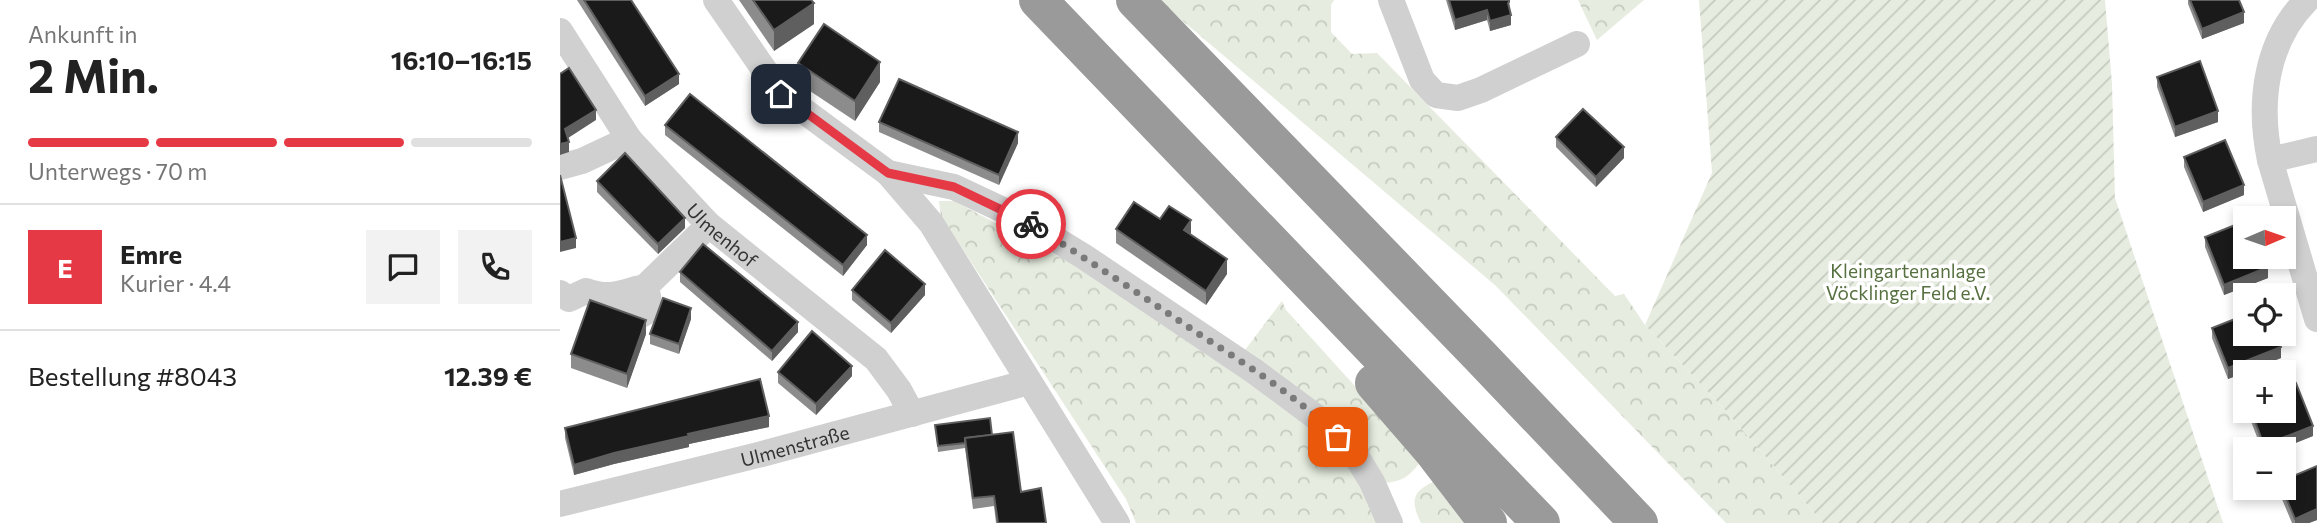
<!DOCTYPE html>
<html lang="de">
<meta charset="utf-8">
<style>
:root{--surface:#fff;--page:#f2f2f2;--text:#222;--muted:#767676;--line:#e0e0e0;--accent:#e63946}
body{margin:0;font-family:Commissioner,sans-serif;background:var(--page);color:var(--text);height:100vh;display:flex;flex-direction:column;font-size:26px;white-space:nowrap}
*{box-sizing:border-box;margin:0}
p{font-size:23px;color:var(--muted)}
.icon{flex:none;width:38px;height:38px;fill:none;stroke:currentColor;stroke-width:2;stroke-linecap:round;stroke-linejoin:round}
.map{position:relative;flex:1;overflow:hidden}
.panel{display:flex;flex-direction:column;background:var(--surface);width:560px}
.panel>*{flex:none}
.needle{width:46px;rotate:88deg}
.controls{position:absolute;left:1673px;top:206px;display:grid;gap:14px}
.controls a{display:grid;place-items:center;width:63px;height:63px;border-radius:0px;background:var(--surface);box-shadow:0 4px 10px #0003;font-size:35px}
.pin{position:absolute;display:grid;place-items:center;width:60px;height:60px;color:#fff;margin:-30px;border-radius:14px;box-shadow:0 4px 10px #0006}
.courier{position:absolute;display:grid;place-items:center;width:70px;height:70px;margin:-35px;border:5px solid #e63946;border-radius:50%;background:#fff;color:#222;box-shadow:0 2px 9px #0007}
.headline em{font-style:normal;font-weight:700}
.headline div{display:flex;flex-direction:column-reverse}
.headline{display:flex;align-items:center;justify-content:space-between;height:119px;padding:0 28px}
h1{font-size:46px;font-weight:700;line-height:52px}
.bar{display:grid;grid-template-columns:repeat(4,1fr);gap:10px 7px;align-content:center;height:84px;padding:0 28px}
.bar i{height:9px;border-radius:5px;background:var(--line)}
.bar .selected{background:var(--accent)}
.bar p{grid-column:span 4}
.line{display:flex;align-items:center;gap:18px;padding:0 28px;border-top:2px solid var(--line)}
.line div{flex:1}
.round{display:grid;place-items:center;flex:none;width:74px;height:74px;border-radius:0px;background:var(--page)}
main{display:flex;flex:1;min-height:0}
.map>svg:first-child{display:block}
.forest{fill:url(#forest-crowns)}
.garden{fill:url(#garden-furrows)}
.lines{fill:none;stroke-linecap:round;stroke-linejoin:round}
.minor{stroke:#d0d0d0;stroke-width:26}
.highway{stroke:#9a9a9a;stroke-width:38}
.wall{fill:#8c8c8c}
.shaded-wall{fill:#5f5f5f}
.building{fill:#1a1a1a;stroke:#5f5f5f;stroke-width:2}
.done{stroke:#7a7a7a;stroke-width:7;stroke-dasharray:0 12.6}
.route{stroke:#e63946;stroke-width:9}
.labels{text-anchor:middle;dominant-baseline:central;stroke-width:7;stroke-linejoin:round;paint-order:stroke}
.street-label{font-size:19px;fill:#333;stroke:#fff}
.park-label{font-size:19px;fill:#56703f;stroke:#fff}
</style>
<main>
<section class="panel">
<div class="headline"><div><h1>2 Min.</h1><p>Ankunft in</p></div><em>16:10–16:15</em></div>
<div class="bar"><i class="selected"></i><i class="selected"></i><i class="selected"></i><i></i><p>Unterwegs · 70 m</p></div>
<div class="line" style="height:126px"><b class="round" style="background:var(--accent);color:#fff">E</b><div><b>Emre</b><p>Kurier · 4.4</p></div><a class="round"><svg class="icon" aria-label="chat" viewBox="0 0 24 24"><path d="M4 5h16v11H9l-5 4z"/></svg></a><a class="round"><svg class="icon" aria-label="phone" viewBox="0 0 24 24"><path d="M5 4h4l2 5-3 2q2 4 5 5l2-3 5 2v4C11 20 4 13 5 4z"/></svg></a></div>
<div class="line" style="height:91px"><div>Bestellung #8043</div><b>12.39 €</b></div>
</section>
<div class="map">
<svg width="1757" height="523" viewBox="0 0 1757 523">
<defs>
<pattern id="forest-crowns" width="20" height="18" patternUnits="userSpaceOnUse" patternTransform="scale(1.75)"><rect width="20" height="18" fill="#e6ecdf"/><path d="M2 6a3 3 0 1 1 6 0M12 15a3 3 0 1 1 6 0" fill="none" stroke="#c6cbc0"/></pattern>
<pattern id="garden-furrows" width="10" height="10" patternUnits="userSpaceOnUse" patternTransform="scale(1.75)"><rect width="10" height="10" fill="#e6ecdf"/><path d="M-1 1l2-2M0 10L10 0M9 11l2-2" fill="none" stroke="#c6cbc0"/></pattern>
</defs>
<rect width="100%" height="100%" fill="#fff"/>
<g class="forest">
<path d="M598 0H774L771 5V32L792 54 817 53 1055 296 1064 294 1085 325 1166 411 1263 523H1166L936 286Z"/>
<path d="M1018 0H1084L1037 40Z"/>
<path d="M379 201H394L682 354 722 301 726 310 862 460C849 476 845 481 824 483L826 523H576L566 499 381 216Z"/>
<path d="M879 479 911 523H861C848 497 855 490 879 479Z"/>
</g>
<path class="garden" d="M1139 0H1545L1552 84 1555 198 1663 523H1263L1166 411 1085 325 1152 173Z"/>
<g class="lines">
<g class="minor">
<path d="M156 0 221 94 328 173 394 187 464 220 523 256 694 371 756 417 789 447 798 459 812 482 830 523"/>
<path d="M831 0 862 80 876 95 898 98 921 90 1017 44"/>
<path d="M1747 0C1705 42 1698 104 1710 160L1757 319"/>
<path id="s1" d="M0 31 69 139 149 225 316 359 339 390 352 414"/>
<path d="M1710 160 1757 149"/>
<path d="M0 167 22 161 69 139"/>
<path d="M328 173 371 223 557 523"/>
<path d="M0 293 9 299 26 291C52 300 61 292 85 287L149 225"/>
<path d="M65 294 63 307C75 322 93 316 88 296L77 289"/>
<path id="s2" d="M0 504 198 455 469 382"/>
</g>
<g class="highway">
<path d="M478 0 981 523"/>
<path d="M575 0 919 355 1079 523"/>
<path d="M814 383 872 450 928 523"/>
</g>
</g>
<g class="wall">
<path d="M17 0H71L119 84 85 106Z"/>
<path d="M179 0H251L254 24 214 51Z"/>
<path d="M886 0H949L951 25 930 31 927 20 895 30Z"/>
<path d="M1628 0H1679L1684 23 1642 39 1628 4Z"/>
<path d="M238 63 320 82 295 121 238 83Z"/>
<path d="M1597 77 1658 122 1615 137 1597 87Z"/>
<path d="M319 122 458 143 439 185 319 132Z"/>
<path d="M105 125 307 245 283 276 105 135Z"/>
<path d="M996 137 1064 158 1036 187 996 147Z"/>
<path d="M1624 157 1684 195 1643 212 1624 167Z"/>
<path d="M37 181 125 228 98 254 37 192Z"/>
<path d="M600 219 631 235 667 274 646 305 556 243V229Z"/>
<path d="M1645 237 1708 278 1664 295 1645 247Z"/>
<path d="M120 272 238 332 212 361 120 282Z"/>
<path d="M292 290 365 295 331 333 292 300Z"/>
<path d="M131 319 119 354 90 344V334Z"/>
<path d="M1652 328 1721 358 1668 379 1652 338Z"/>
<path d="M86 334 67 388 11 368V354Z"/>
<path d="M218 372 292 376 256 415 218 383Z"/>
<path d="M1687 411H1724L1753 436 1718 450H1702Z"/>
<path d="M375 425 432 435 461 492 486 523H436L434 506 413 509 405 448 378 452Z"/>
<path d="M209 427 129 444V447L54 464 14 475 5 438V428Z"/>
<path d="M1757 466V520L1749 523H1732L1719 492V488H1724Z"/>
</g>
<g class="shaded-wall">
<path d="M254 3V24L214 51V30Z"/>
<path d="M927 10V20L895 30V20Z"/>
<path d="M1684 12V23L1642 39V29Z"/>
<path d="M951 15V25L930 31V21Z"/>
<path d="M320 62V82L295 121V101Z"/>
<path d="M119 74V84L85 106V96Z"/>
<path d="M36 110V120L5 140V129Z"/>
<path d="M1658 111V122L1615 137V127Z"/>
<path d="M458 132V143L439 185V175Z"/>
<path d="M9 142V152L0 155V144Z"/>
<path d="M1064 147V158L1036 187V177Z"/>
<path d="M1684 185V195L1643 212V202Z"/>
<path d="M125 218V228L98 254V244Z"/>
<path d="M631 220V234L624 230Z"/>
<path d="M307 235V245L283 276V265Z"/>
<path d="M16 238V248L0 252V242Z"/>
<path d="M667 259V274L646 305V291Z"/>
<path d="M1708 267V278L1664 295V285Z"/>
<path d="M365 284V295L331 333V323Z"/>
<path d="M131 308V319L119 354V344Z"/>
<path d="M86 320V334L67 388V374Z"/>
<path d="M238 322V332L212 361V351Z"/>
<path d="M1721 347V358L1668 379V368Z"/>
<path d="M292 366V376L256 415V404Z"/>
<path d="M209 416V427L129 444V447L54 464 14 475V465L54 453 128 434Z"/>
<path d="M1753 426V436L1718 450H1704V445Z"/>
<path d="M1757 509V520L1749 523H1735V519Z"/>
</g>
<g class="building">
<path d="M24 0H71L119 74 85 96Z"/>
<path d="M193 0H251L254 3 214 30Z"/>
<path d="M889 0H949V2L948 3 951 15 930 21 927 10 895 20Z"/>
<path d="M1630 0H1679L1684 12 1642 29Z"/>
<path d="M264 24 320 62 295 101 238 63Z"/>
<path d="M1640 61 1658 111 1615 127 1597 77Z"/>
<path d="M9 68 36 110 5 129 9 142 0 144V74Z"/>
<path d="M339 79 458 132 439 175 319 122Z"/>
<path d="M130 94 307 235 283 265 105 125Z"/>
<path d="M1023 109 1064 147 1036 177 996 137Z"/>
<path d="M1665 140 1684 185 1643 202 1624 157Z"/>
<path d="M65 153 125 218 98 244 37 181Z"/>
<path d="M0 175 16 238 0 242Z"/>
<path d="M574 202 600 219 609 206 631 220 624 230 667 259 646 291 556 229Z"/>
<path d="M1685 221V257H1705L1708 267 1664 285 1645 237Z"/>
<path d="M143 244 238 322 212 351 120 272Z"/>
<path d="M325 250 365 284 331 323 292 290Z"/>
<path d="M103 298 131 308 119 344 90 334Z"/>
<path d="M30 300 86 320 67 374 11 354Z"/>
<path d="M1685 315V334H1715L1721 347 1668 368 1652 328Z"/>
<path d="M252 331 292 366 256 404 218 372Z"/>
<path d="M200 379 209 416 128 434 129 436 54 453 14 465 5 428Z"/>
<path d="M1736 383 1753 426 1704 445 1691 411H1724V388Z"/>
<path d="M430 418 432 435 405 438V443L378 446 375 425Z"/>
<path d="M453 432 461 492 481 488 486 523H438L434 496 413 498 405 438Z"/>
<path d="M1757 466V509L1735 519 1722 488H1724V480Z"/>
</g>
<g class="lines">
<path class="done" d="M471 224C527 259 582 296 636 332 685 364 737 396 778 437"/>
<path class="route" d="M221 94 328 173 394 187 471 224"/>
</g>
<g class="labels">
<g class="street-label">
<text stroke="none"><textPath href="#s1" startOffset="262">Ulmenhof</textPath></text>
<text stroke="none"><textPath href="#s2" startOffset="242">Ulmenstraße</textPath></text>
</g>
<g class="park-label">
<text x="1348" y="270">Kleingartenanlage<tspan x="1348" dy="22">Vöcklinger Feld e.V.</tspan></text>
</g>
</g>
</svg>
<div class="controls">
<a><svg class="needle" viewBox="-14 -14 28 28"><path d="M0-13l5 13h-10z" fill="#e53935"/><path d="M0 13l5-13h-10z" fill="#767676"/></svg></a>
<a><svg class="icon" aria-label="locate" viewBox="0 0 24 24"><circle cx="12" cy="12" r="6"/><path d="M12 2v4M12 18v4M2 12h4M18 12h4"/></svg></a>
<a>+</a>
<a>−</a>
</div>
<div class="pin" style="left:778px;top:437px;background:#ea580c"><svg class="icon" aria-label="bag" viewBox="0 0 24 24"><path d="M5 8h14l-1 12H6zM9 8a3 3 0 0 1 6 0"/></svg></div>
<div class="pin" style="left:221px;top:94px;background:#1f2937"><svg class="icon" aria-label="home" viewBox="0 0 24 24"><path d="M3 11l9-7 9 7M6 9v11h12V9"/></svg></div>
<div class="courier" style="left:471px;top:224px"><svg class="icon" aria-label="bike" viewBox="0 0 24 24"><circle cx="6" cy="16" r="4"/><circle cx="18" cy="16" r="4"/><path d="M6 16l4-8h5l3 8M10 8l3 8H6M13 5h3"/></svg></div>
</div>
</main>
